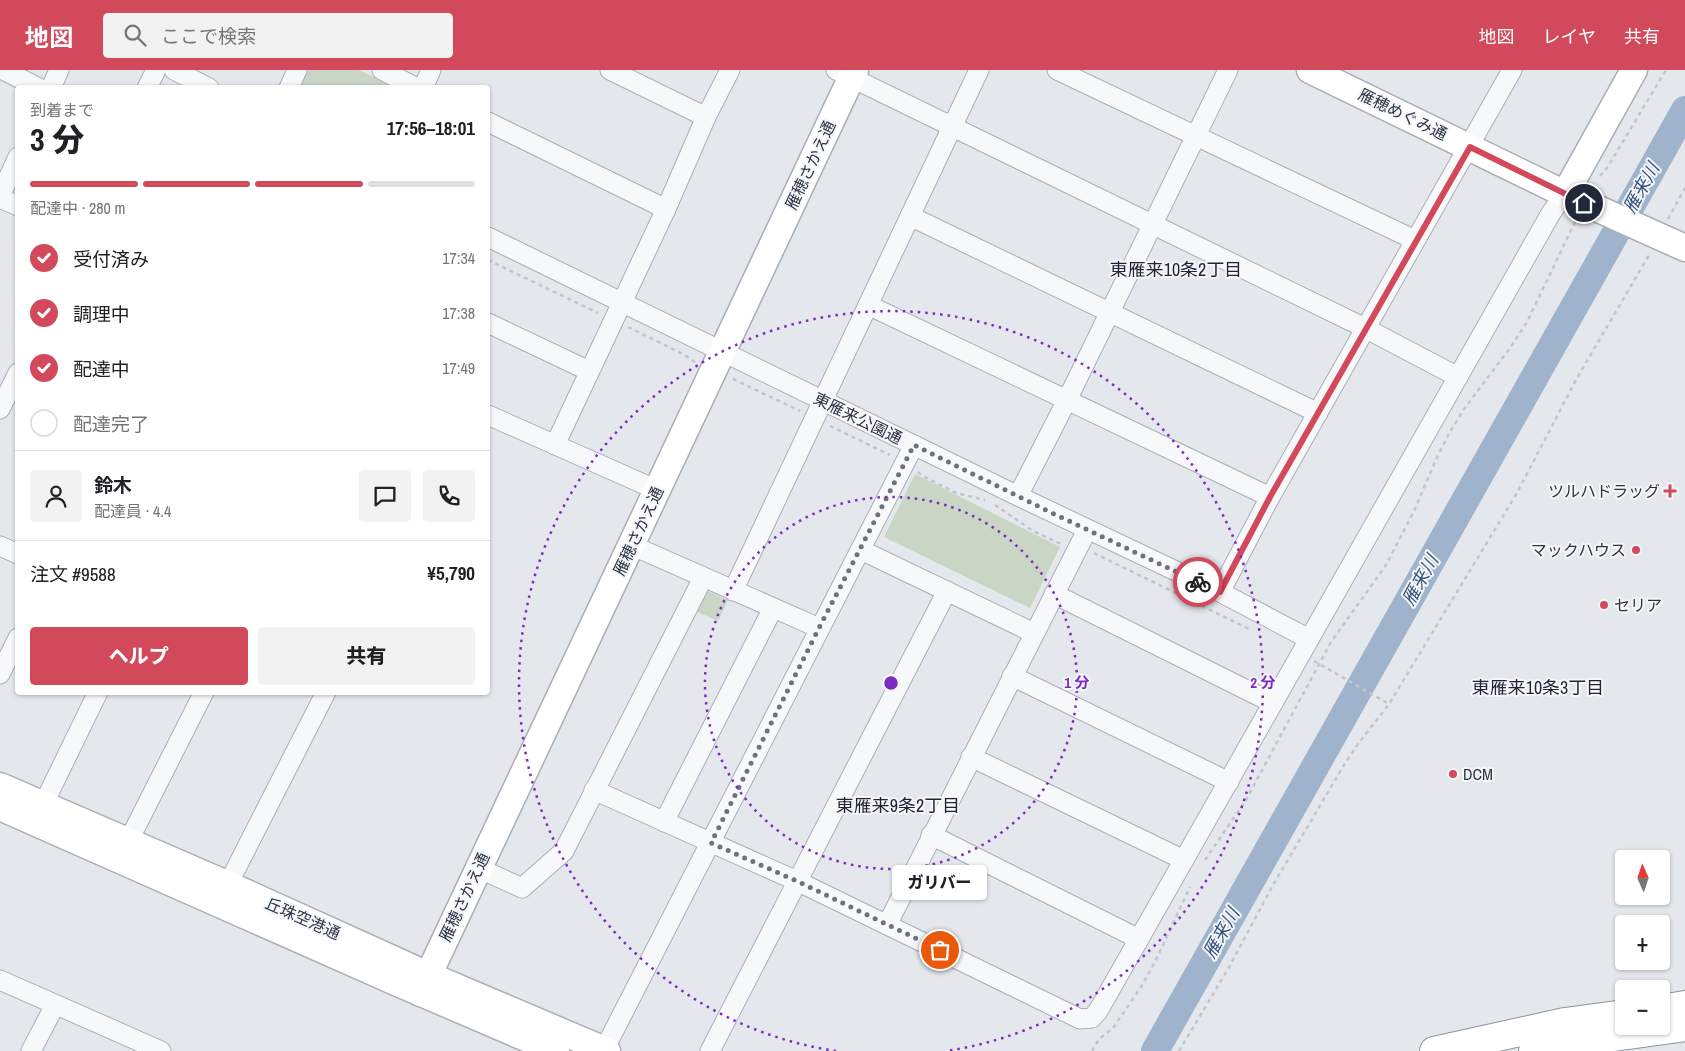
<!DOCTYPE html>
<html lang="ja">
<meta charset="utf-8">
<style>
:root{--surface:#fff;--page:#f2f2f2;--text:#202124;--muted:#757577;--line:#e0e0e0;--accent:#d1495b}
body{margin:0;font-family:"Archivo Narrow","Noto Sans JP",sans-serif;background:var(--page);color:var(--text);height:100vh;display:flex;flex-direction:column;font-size:19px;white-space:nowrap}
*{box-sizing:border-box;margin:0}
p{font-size:16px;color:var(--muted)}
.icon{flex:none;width:28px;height:28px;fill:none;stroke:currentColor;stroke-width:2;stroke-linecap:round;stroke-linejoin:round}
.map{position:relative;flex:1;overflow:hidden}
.details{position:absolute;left:15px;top:15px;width:475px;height:610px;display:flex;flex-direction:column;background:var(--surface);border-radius:5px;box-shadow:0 1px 4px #0004}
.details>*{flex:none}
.needle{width:32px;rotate:357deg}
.fabs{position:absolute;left:1615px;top:780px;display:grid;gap:10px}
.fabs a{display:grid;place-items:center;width:55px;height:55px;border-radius:5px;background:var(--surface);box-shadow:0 1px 4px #0004;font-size:25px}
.pin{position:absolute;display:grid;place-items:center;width:42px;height:42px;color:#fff;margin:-21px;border:2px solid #fff;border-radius:50%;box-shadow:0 1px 5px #0007}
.courier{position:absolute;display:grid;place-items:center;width:50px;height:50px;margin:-25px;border:4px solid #d1495b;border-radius:50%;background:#fff;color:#222;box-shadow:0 1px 6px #0007}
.bubble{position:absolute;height:35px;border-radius:5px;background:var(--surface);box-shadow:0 1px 4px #0004;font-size:16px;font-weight:800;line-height:35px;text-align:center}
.headline em{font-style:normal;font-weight:800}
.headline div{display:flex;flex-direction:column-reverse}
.headline{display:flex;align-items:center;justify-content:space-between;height:85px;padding:0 15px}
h1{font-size:32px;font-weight:800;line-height:38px}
.bar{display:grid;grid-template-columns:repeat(4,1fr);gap:8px 5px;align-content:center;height:60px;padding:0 15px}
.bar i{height:6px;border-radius:4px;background:var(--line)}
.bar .current{background:var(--accent)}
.bar p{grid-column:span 4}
.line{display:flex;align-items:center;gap:12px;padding:0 15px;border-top:1px solid var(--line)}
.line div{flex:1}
.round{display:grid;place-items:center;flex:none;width:52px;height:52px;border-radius:5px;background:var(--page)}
ol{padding:0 15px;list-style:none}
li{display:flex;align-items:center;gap:15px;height:55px}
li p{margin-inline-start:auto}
li .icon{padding:5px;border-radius:50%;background:var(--accent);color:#fff;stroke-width:4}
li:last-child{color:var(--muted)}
li i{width:28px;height:28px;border:2px solid var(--line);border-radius:50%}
.primary-button{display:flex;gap:10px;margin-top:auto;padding:10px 15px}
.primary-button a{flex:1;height:58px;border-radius:5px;background:var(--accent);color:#fff;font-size:20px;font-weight:800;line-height:58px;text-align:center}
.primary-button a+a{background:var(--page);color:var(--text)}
header{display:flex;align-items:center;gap:30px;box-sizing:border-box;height:70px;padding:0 25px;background:var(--accent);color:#fff}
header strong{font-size:24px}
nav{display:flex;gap:28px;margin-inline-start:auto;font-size:18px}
.search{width:350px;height:45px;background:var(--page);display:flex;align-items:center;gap:12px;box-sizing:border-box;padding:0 18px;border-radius:5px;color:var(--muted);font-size:19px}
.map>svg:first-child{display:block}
.green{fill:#c9d6c5}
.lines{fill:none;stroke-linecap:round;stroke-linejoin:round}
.river{stroke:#9fb4cc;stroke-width:28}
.street-casing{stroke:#a9aeb7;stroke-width:21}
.secondary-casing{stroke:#a9aeb7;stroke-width:29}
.highway-casing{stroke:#8b94a3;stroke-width:30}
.path{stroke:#c2c5cb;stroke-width:2.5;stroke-dasharray:4 4;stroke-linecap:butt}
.street{stroke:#f7f8fa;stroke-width:19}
.secondary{stroke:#fff;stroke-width:26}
.highway{stroke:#fff;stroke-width:28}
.done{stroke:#6c737f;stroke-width:5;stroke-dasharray:0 9}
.route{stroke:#d1495b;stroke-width:6}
.ring{fill:none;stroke:#7b2cbf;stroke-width:2.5;stroke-dasharray:2.5 5}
.poi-dot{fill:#d1495b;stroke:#f4f6f9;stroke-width:2}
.labels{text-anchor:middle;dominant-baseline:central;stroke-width:4;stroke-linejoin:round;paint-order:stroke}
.street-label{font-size:16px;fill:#2b3445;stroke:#f4f6f9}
.poi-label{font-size:16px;fill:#2b3445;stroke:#f4f6f9;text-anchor:end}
.water-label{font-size:18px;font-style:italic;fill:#34527a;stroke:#f4f6f9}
.neighbourhood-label{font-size:18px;fill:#1d2536;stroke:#f4f6f9}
.centre{fill:#7b2cbf;stroke:#f4f6f9;stroke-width:2.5}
.ring-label{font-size:15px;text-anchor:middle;font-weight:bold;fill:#7b2cbf;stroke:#f4f6f9;stroke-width:4;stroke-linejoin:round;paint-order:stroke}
</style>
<header>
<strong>地図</strong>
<div class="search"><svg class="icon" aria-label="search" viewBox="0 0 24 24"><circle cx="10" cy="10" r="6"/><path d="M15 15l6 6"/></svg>ここで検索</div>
<nav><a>地図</a><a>レイヤ</a><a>共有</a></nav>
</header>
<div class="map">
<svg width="1685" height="981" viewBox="0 0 1685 981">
<rect width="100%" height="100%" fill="#e4e7ec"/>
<g class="green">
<path d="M304 0H359L395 17 295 18Z"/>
<path d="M915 404 1060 477 1030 538 884 467Z"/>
<path d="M703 519 728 530 718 551 693 540Z"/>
</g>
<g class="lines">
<path class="river" d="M1155 981 1685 40"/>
<defs>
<g id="street">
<path d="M3 0 39 18"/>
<path d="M174 0 209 18"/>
<path d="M382 0 417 18"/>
<path d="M610 0 706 47"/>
<path d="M836 0 1365 258 1458 307"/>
<path d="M1057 0 1415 170"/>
<path d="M51 18 59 0"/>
<path d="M147 18 156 0"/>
<path d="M289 18 297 0"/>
<path d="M423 18 431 0"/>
<path d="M488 52 666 139"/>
<path d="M0 126 18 87"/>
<path d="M0 128 18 136"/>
<path d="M910 146 1318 343"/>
<path d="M488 167 1018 426 1220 522 1309 569"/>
<path d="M868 235 1270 427"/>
<path d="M488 253 589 301"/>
<path d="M0 339 18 303"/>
<path d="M488 345 657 420"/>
<path d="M555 375 666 139 706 47 730 0"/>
<path d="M1018 426 1067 330 1228 0"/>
<path d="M631 475 819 558"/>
<path d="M0 476 18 484"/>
<path d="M861 480 1034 563"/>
<path d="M733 521 979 0"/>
<path d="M1220 522 1270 427 1512 0"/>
<path d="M1054 524 1273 633"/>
<path d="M0 604 18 568"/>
<path d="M1012 606 1229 712"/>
<path d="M971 687 1184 790"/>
<path d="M594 720 799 812 1080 949 1092 948 1098 941 1139 869 1551 143 1565 124"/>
<path d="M43 735 98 622"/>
<path d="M664 752 773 538"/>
<path d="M931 765 1139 869"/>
<path d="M128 772 204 622"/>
<path d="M478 798 522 818 564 781 703 508"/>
<path d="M223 824 326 622"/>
<path d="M887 855 1087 460"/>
<path d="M0 910 161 981"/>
<path d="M604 980 914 375"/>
<path d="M31 981 55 935"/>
<path d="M710 981 947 521"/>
</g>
<g id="secondary">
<path d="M1310 0 1565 124 1685 178"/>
<path d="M1565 124 1634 0"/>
<path d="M0 716 229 815 428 905 607 981"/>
<path d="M0 737 398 913 556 981"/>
<path d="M420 923 855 0"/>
</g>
<g id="highway">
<path d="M1661 939 1685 935"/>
<path d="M1434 981 1565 952 1624 944"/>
<path d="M1533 981 1563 974 1685 957"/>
</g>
</defs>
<use href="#street" class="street-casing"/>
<use href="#secondary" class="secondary-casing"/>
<use href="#highway" class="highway-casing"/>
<g class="path">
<path d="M1600 106 1607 98 1666 0"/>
<path d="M1668 149 1685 118"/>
<path d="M488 190 598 243"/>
<path d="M628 257 685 285 696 293"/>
<path d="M733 309 800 341"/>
<path d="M830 356 890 385"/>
<path d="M918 402 921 405 956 423 985 430"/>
<path d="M995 435 1033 461 1061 474"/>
<path d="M1094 483 1251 560"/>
<path d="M1314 591 1389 634"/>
<path d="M1205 790 1246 730 1331 572 1386 495 1414 441 1438 385 1450 362 1464 339 1510 278 1527 252 1576 150"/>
<path d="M1092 981 1099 969 1113 958 1141 917 1155 892 1190 817"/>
<path d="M1179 981 1228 899 1273 815 1344 695 1358 674 1389 634 1517 423 1577 308 1649 185"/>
</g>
<use href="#street" class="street"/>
<use href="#secondary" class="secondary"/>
<use href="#highway" class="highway"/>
</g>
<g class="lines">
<path class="done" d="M940 880 799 812 711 773 819 558 914 375 1052 443 1198 512"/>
<path class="route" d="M1198 512 1220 522 1270 427 1470 77 1584 133"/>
</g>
<g class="ring">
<circle cx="891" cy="613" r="186"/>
<path d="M836 981A372 372 0 1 1 946 981"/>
</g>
<g class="poi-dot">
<path d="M1667.5 413.5h5v5h5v5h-5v5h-5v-5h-5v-5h5z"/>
<circle cx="1636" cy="480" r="5"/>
<circle cx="1604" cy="535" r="5"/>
<circle cx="1453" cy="704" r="5"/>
</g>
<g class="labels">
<g class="street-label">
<text transform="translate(1403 44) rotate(26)">雁穂めぐみ通</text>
<text transform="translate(810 95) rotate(-65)">雁穂さかえ通</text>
<text transform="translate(858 348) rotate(26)">東雁来公園通</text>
<text transform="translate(638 461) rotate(-65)">雁穂さかえ通</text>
<text transform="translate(464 827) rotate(-65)">雁穂さかえ通</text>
<text transform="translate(303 848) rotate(24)">丘珠空港通</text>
</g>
<g class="poi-label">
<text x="1660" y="421">ツルハドラッグ</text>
<text x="1626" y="480">マックハウス</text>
<text x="1614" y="535" text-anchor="start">セリア</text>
<text x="1463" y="704" text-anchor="start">DCM</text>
</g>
<g class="water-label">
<text transform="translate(1641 118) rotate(-61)">雁来川</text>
<text transform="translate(1420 510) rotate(-61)">雁来川</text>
<text transform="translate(1221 863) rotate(-61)">雁来川</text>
</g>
<g class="neighbourhood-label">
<text x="1176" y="199">東雁来10条2丁目</text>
<text x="1538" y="617">東雁来10条3丁目</text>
<text x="898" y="735">東雁来9条2丁目</text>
</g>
</g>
<circle cx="891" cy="613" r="8" class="centre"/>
<g class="ring-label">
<text x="1077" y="618">1 分</text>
<text x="1263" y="618">2 分</text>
</g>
</svg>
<div class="fabs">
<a><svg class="needle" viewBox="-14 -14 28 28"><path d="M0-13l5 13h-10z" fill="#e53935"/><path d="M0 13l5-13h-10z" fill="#757577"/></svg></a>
<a>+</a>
<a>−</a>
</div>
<div class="pin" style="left:940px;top:880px;background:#ea580c"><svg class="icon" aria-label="bag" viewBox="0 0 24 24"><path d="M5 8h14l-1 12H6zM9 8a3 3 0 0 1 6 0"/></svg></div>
<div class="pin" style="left:1584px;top:133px;background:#1f2937"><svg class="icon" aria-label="home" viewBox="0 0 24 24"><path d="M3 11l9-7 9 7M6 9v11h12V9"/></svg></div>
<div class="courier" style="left:1198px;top:512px"><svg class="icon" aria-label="bike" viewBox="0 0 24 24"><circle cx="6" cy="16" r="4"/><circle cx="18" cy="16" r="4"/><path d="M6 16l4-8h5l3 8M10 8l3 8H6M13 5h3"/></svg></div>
<div class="bubble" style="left:892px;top:795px;width:95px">ガリバー</div>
<section class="details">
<div class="headline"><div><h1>3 分</h1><p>到着まで</p></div><em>17:56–18:01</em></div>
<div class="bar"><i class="current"></i><i class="current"></i><i class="current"></i><i></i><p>配達中 · 280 m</p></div>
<ol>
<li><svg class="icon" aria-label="check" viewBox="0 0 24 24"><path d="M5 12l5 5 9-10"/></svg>受付済み<p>17:34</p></li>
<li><svg class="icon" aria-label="check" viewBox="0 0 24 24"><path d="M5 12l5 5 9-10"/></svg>調理中<p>17:38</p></li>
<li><svg class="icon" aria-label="check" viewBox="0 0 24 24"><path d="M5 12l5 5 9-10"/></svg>配達中<p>17:49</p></li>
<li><i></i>配達完了</li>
</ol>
<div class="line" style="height:90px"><a class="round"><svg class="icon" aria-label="person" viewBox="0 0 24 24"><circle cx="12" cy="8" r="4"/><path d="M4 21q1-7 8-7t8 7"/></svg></a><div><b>鈴木</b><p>配達員 · 4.4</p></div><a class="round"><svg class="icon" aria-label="chat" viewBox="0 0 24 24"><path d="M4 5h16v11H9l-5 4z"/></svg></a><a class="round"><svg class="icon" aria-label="phone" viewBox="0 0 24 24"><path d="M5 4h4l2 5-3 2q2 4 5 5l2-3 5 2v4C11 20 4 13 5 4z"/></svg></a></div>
<div class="line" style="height:65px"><div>注文 #9588</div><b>¥5,790</b></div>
<div class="primary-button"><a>ヘルプ</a><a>共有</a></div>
</section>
</div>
